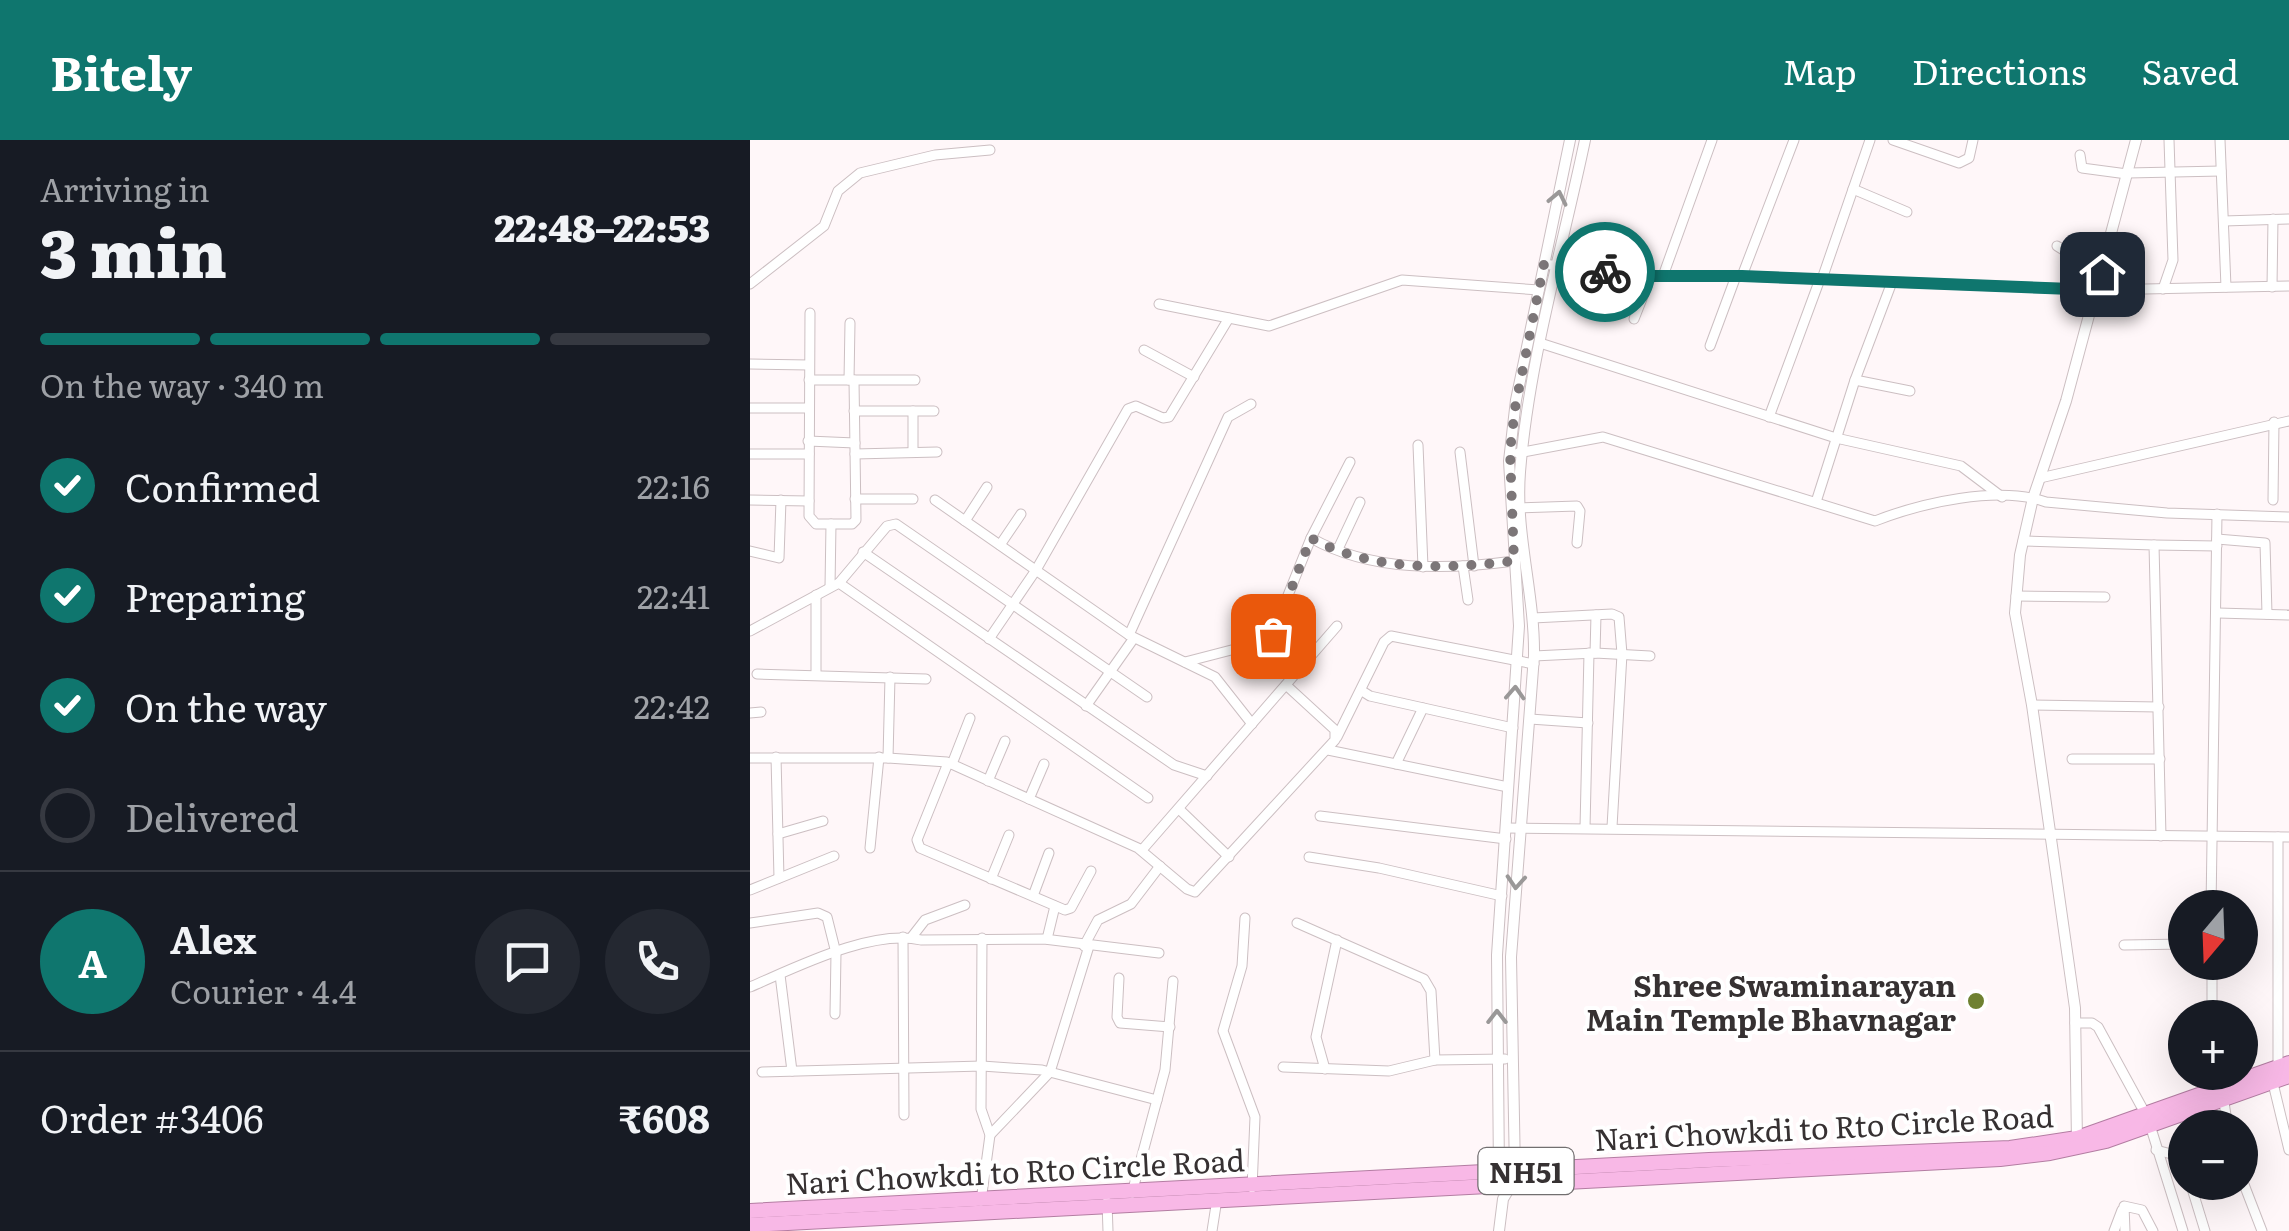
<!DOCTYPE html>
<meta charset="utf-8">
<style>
:root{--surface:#171b24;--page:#242831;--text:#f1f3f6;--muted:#9ea1a6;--line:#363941;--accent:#0f766e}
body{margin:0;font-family:Literata,serif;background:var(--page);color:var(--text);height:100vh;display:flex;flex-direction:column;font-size:38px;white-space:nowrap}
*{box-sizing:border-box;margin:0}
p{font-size:32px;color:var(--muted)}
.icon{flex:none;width:55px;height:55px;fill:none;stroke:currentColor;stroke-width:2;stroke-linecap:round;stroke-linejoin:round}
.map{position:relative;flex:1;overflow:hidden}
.drawer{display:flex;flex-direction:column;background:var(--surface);width:750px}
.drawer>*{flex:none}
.needle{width:65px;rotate:199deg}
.fabs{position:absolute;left:1418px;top:750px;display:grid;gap:20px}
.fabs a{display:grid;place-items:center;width:90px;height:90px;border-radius:50%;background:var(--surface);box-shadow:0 10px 40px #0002;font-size:50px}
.pin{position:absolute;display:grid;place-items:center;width:85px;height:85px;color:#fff;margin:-42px;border-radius:20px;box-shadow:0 5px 15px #0006}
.courier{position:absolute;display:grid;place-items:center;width:100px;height:100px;margin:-50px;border:8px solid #0f766e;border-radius:50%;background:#fff;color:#222;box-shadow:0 2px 12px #0007}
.summary em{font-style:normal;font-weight:800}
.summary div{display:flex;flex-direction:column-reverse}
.summary{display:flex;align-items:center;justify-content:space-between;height:170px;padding:0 40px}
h1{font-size:65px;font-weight:800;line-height:75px}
.bar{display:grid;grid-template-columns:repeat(4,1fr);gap:15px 10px;align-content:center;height:120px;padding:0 40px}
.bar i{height:12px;border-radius:8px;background:var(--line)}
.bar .current{background:var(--accent)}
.bar p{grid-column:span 4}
.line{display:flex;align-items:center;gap:25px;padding:0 40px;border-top:2px solid var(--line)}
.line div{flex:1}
.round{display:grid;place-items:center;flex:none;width:105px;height:105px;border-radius:52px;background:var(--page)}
ol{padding:0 40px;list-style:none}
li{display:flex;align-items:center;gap:30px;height:110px}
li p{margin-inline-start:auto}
li .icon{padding:10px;border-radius:50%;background:var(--accent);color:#fff;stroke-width:4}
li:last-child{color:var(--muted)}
li i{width:55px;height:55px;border:5px solid var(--line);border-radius:50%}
header{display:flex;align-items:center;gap:60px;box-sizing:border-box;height:140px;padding:0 50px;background:var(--accent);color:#fff}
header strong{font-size:48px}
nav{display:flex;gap:55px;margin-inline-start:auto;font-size:35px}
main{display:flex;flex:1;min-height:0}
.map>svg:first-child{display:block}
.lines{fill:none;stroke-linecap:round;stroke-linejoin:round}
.minor-casing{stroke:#ccbfc2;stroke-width:11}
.tertiary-casing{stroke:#ccbfc2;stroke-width:12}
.trunk-casing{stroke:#b37da2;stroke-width:16}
.minor{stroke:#fff;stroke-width:9}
.tertiary{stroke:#fff;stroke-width:10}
.trunk{stroke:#f8b8e6;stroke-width:14}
.oneway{stroke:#9a9898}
.done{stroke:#7c7678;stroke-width:10;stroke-dasharray:0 18}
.route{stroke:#0f766e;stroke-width:12}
.poi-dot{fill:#6f8131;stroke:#fff;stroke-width:4}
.labels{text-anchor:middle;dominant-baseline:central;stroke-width:8;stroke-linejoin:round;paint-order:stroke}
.shield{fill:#fff;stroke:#726f70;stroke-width:2.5}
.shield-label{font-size:28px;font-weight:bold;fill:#363132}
.poi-label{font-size:30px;font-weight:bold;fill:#363132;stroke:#fff;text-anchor:end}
.street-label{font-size:30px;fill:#363132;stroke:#fff}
</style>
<header>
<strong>Bitely</strong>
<nav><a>Map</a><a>Directions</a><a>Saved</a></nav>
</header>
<main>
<section class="drawer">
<div class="summary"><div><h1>3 min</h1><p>Arriving in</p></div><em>22:48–22:53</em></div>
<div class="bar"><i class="current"></i><i class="current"></i><i class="current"></i><i></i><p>On the way · 340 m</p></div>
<ol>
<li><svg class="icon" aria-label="check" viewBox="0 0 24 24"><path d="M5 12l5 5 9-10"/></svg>Confirmed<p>22:16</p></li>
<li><svg class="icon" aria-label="check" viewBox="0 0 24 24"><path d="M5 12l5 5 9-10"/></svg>Preparing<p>22:41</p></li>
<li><svg class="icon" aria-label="check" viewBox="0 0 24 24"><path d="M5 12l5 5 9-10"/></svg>On the way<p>22:42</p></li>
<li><i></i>Delivered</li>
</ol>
<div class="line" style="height:180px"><b class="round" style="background:var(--accent);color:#fff">A</b><div><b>Alex</b><p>Courier · 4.4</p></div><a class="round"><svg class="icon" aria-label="chat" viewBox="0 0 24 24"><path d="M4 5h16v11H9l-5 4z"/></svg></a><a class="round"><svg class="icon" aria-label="phone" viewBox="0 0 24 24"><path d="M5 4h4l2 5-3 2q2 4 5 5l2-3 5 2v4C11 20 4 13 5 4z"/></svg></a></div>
<div class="line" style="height:130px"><div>Order #3406</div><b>₹608</b></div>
</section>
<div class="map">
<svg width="1539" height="1091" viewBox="0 0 1539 1091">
<rect width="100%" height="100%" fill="#fff7f9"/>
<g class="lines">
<defs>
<g id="minor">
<path d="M1143 0 1209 23 1219 18 1223 0"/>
<path d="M1470 0 1476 147"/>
<path d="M1330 15 1332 28 1377 34"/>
<path d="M1378 33 1471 31"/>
<path d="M1103 49 1157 72"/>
<path d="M1474 81 1539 79"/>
<path d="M1307 106 1352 134"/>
<path d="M794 124 882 136H992L1347 150 1539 146"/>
<path d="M913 136 962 0"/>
<path d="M992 136 1044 0"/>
<path d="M1072 139 1120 0"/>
<path d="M0 144 74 86 88 51 110 33 185 15 240 10"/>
<path d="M1522 147 1523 79"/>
<path d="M1413 149 1423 120 1419 0"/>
<path d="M409 164 519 186 652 140 789 150"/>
<path d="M60 173 59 376 66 384H102L106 380 104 240"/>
<path d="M884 179 901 136"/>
<path d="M790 203 1086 298 1211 326 1252 357"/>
<path d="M960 206 986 136"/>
<path d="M394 210 444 237"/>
<path d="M0 224 59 225"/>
<path d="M59 240H165"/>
<path d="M99 240 100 183"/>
<path d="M1105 240 1160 251"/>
<path d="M0 268H58"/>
<path d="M104 271H184"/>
<path d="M163 271V312"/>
<path d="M1019 277 1070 139"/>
<path d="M58 301 105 303"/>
<path d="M668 305 673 427"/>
<path d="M710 312 724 426"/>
<path d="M768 313 853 297 1125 381C1171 363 1248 345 1296 362L1417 373 1539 377"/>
<path d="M0 314H59"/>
<path d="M105 314 187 312"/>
<path d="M1290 338 1539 281"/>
<path d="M105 359H163"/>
<path d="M0 360 59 361"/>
<path d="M185 360 379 495 465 537 502 584"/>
<path d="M1523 360 1524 282"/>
<path d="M1066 362 1105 240 1142 142"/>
<path d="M770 368 827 366 830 371 827 403"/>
<path d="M215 381 237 347"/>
<path d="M561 398C621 432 697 430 764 421"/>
<path d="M1467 399 1515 403 1517 474"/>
<path d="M1273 401 1404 405 1411 696"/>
<path d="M250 405 271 374"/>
<path d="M1404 405 1467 406"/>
<path d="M588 409 610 362"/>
<path d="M0 411 29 418 31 360"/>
<path d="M113 412 424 625 457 636"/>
<path d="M713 426 718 460"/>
<path d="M89 443 137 386 146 384 397 557"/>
<path d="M80 447 81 384"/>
<path d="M1266 456 1355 457"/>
<path d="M1468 473 1539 475"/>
<path d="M783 478 862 474 869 477 872 514 862 687"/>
<path d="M0 491 89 443 398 658"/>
<path d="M379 495 478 277 501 264"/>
<path d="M239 499 286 430 378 269 386 266 413 278 419 277 479 178"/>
<path d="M845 513 846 475"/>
<path d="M784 516 845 513 900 516"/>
<path d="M435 522 520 500 561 398 600 322"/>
<path d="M7 534 176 539"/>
<path d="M66 535V455"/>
<path d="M612 551 620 556 763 588"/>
<path d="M1282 565 1409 567"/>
<path d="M336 566 384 498"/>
<path d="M0 573 11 572"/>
<path d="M780 579 838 583"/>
<path d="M587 597 634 502 641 496 784 524"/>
<path d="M578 610 758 647"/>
<path d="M26 617 29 738"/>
<path d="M0 618H138L197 622 388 708 437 749 445 752 585 600V590L536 545"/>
<path d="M138 618 140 537"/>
<path d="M1322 619H1410"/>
<path d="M198 623 167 700 170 708 315 770 321 768 341 731"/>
<path d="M202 624 220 578"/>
<path d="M646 624 673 568"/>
<path d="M238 641 255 601"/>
<path d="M279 659 294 624"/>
<path d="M429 669 479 717"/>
<path d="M570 676 756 699"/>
<path d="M756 688 1539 697"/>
<path d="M835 688 839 513"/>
<path d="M28 694 73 681"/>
<path d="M1528 697V926"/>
<path d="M120 708 129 617"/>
<path d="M392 710 587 486"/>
<path d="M559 717 629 728 752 756"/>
<path d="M241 739 259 695"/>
<path d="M0 750 84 716"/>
<path d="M283 756 299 713"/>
<path d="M1461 768 1467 374"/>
<path d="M495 778 492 826 473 891 505 977 502 1048"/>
<path d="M0 783 68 773 77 777 86 813 85 874"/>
<path d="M547 783 674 839 681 851 685 920"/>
<path d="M153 797 154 975"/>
<path d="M161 798 175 780 215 765"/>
<path d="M297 799 305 766"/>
<path d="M1374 805 1435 804"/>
<path d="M334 806 348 780 381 764 410 726"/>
<path d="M1462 822V878"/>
<path d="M30 835 42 931"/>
<path d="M369 838 367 877 370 883 420 887"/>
<path d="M0 847C47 827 121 789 171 800L294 799 409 813"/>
<path d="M1325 883H1342L1348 887 1396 975"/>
<path d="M533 927 639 931 685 920 755 919"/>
<path d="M575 929 566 897 587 800"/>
<path d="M12 932 232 926 292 930 407 960"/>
<path d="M1462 932V950"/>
<path d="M1522 939 1539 1010"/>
<path d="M1473 956 1478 988"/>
<path d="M1400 985 1433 1091"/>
<path d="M240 995 300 932 339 806"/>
<path d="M1406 1010 1429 1016 1435 1025"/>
<path d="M1490 1034 1512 1091"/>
<path d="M1440 1042 1455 1091"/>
<path d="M382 1053 415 930 423 841"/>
<path d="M231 1061 240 995 231 969 232 798"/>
<path d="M357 1062 358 1091"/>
<path d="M462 1091 467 1059"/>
<path d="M1364 1091 1372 1070"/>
<path d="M1375 1091 1374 1066 1392 1070 1403 1091"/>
</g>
<g id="tertiary">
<path d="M1327 1002 1325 868 1282 565 1265 473 1270 415 1283 358 1316 261 1386 0"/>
<path d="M749 1034 747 815 769 486 759 321 766 260 820 0"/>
<path d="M749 1091 753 1059 762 1044 765 1032 761 817 784 516C785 454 765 394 770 332 779 220 812 110 835 0"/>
</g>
<g id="trunk">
<path d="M0 1071 959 1020 1260 1008 1327 998 1539 923"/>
<path d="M0 1085 1250 1019 1300 1013 1356 1001 1539 936"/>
</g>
</defs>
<use href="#minor" class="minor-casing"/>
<use href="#tertiary" class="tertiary-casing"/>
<use href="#trunk" class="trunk-casing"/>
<use href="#minor" class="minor"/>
<use href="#tertiary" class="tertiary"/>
<use href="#trunk" class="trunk"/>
</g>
<defs><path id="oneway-chevron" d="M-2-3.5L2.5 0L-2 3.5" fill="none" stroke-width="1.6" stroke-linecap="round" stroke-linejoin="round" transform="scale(2.5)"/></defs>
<g class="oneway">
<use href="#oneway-chevron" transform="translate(808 58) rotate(-78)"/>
<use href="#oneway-chevron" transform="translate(765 553) rotate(-87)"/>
<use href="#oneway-chevron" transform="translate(766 742) rotate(94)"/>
<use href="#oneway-chevron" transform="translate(747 877) rotate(-90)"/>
</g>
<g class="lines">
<path class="done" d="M523 496 561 398C622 432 697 429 764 421L760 311 765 268 794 124 855 132"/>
<path class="route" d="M855 132 882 136H992L1348 150 1352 134"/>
</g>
<circle class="poi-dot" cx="1226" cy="861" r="10"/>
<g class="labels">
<rect class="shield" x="728.5" y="1008" width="95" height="46" rx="8"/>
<g class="shield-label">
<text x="776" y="1031">NH51</text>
</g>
<g class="poi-label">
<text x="1206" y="844">Shree Swaminarayan<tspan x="1206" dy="34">Main Temple Bhavnagar</tspan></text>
</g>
<g class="street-label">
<text transform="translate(1074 986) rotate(-3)">Nari Chowkdi to Rto Circle Road</text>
<text transform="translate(265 1030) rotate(-3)">Nari Chowkdi to Rto Circle Road</text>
</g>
</g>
</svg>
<div class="fabs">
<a><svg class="needle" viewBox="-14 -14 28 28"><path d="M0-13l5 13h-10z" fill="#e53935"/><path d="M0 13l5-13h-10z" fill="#9ea1a6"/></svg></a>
<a>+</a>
<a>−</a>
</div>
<div class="pin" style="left:523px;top:496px;background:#ea580c"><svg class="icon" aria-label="bag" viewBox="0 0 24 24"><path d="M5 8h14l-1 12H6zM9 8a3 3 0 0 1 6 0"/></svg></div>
<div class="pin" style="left:1352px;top:134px;background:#1f2937"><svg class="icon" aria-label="home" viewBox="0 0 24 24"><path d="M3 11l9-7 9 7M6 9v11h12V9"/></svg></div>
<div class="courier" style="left:855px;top:132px"><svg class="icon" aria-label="bike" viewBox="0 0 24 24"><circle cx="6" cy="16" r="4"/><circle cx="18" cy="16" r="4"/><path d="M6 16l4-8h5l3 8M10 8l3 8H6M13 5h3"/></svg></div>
</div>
</main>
